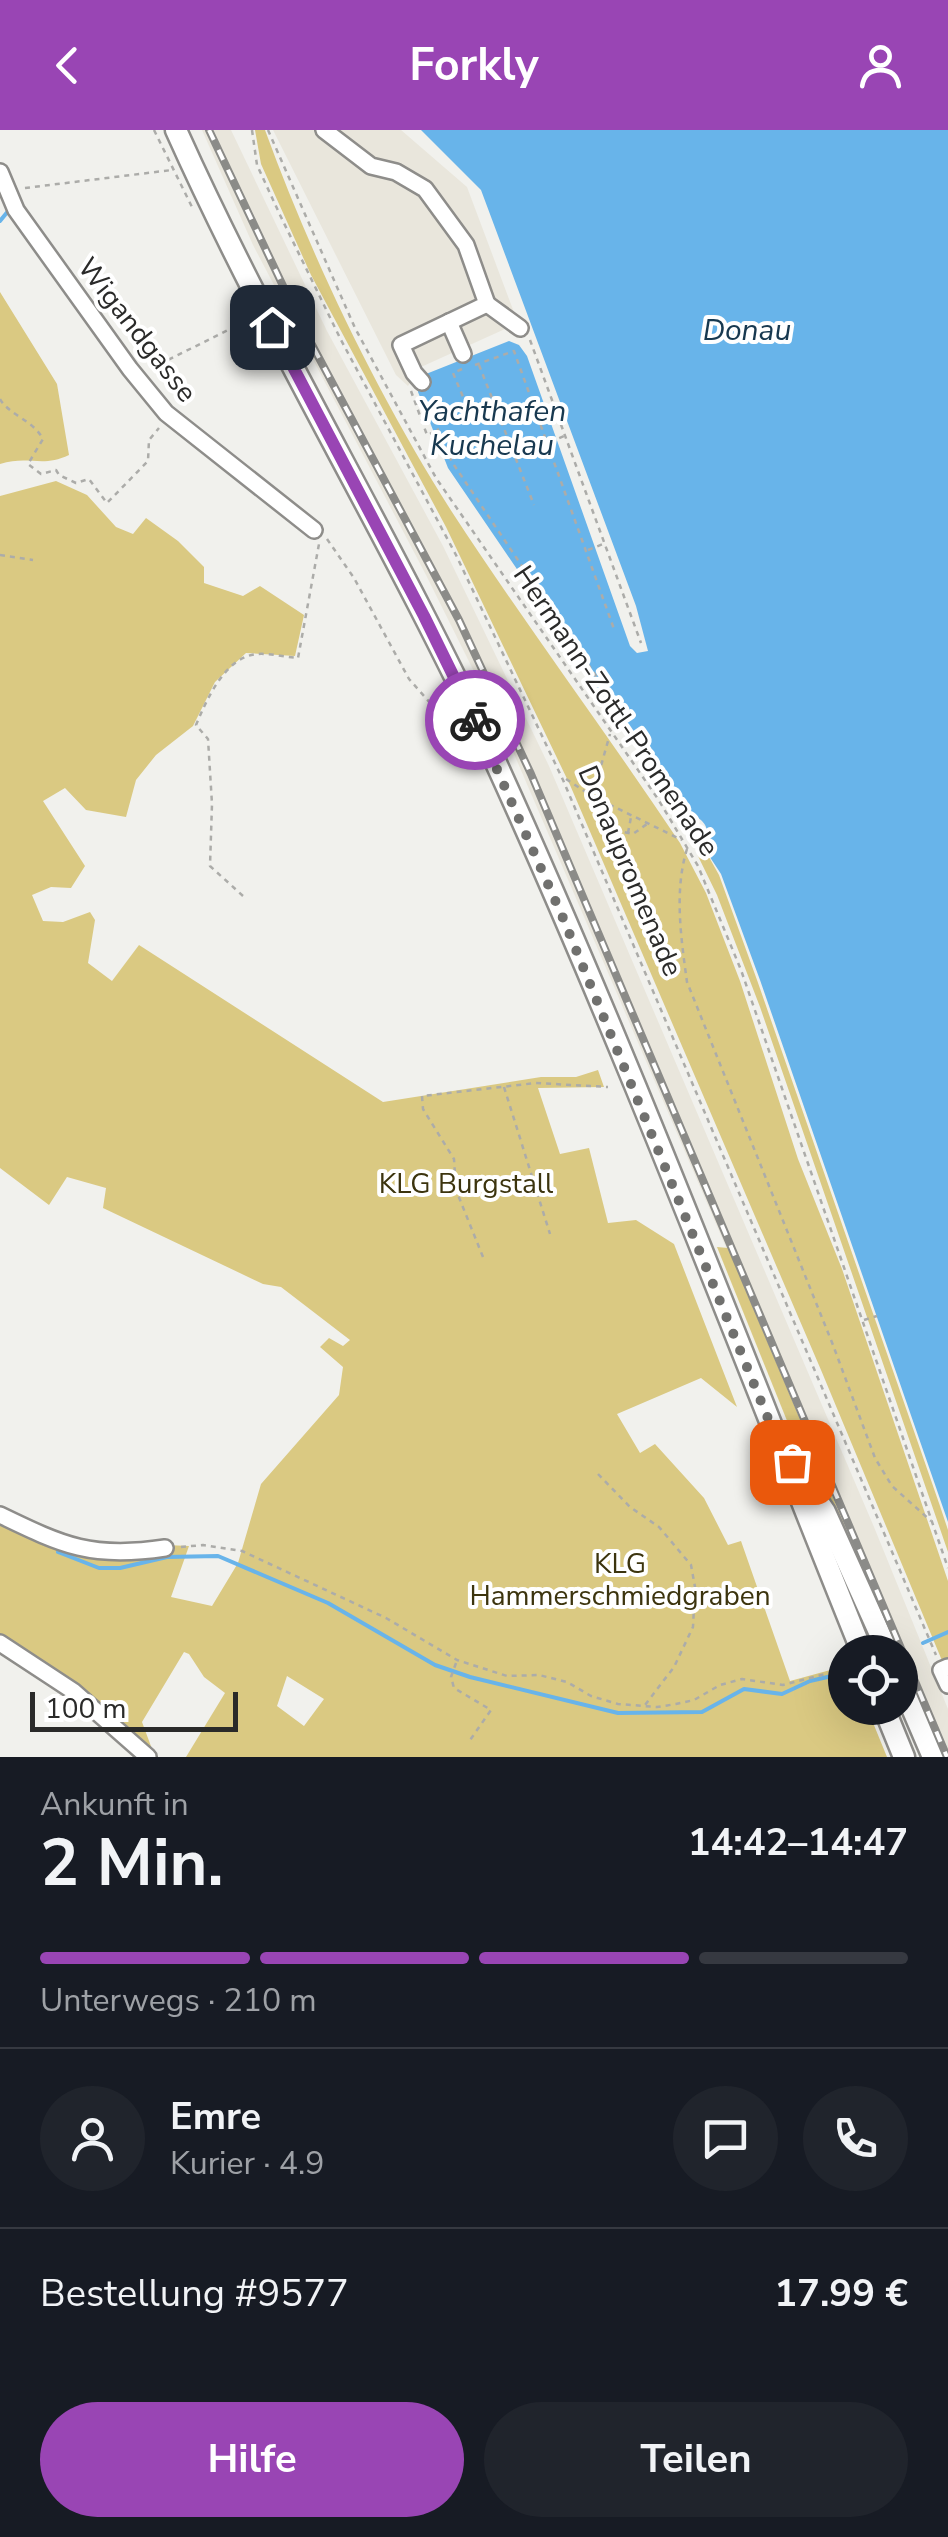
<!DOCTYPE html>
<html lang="de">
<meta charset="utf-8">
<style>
:root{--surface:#171b24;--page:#20242c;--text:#f1f3f6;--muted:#9ea1a6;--line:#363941;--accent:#9945b4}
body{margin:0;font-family:"Nunito Sans",sans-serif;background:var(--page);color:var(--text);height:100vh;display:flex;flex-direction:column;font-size:38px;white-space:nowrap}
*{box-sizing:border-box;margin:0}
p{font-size:32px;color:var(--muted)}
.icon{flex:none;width:55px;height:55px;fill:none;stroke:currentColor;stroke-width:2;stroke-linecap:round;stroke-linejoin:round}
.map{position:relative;height:1627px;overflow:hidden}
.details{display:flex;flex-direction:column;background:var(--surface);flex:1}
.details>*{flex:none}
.tools{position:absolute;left:828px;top:1505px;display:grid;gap:20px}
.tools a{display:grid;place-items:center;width:90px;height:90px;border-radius:50%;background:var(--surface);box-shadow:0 10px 40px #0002;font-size:50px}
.scale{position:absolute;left:30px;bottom:25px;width:208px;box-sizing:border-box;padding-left:10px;border:5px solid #2a2a29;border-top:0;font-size:28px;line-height:35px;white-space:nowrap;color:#2a2a29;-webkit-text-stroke:8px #fff;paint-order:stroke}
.pin{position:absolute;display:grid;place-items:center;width:85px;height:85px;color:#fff;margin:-42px;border-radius:20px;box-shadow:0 5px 15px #0006}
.courier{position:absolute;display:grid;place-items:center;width:100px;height:100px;margin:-50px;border:8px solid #9945b4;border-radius:50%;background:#fff;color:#222;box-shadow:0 2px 12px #0007}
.summary em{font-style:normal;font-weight:700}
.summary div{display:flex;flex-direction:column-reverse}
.summary{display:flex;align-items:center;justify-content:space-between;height:170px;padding:0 40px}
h1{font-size:65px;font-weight:700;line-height:75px}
.bar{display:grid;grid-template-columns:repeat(4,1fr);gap:15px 10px;align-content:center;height:120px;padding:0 40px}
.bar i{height:12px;border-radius:8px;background:var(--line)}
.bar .current{background:var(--accent)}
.bar p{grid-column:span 4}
.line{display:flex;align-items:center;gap:25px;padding:0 40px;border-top:2px solid var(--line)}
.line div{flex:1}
.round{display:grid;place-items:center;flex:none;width:105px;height:105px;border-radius:52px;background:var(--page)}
.primary-button{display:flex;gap:20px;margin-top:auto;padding:20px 40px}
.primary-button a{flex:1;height:115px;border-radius:60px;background:var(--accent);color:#fff;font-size:40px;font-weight:700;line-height:115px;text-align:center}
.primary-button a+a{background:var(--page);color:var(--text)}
header{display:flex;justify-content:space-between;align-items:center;height:130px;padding:0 40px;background:var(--accent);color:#fff;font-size:45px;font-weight:700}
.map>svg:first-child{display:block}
.built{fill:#e9e6dc}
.green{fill:#dac982;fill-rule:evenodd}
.water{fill:#68b4ea}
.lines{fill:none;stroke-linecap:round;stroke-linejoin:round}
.stream{stroke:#68b4ea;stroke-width:4}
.minor-casing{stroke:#8e8d8a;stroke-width:20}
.major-casing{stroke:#8e8d8a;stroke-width:25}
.path{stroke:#acaca9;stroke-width:2.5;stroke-dasharray:5 5;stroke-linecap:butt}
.minor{stroke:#fff;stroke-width:15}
.major{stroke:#fff;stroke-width:20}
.rail-casing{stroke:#8b8b88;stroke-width:8}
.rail{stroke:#fff;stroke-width:4;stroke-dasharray:11;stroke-linecap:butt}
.done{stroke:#70706e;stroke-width:10;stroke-dasharray:0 18}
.route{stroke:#9945b4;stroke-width:12}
.labels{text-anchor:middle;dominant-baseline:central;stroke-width:8;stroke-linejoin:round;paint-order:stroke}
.street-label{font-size:28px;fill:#2a2a29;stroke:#fff}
.park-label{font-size:28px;fill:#3c340e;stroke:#fff}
.water-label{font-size:30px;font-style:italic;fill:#183950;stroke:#fff}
</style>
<header><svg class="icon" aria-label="back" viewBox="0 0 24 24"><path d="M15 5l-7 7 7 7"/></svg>Forkly<svg class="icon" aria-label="person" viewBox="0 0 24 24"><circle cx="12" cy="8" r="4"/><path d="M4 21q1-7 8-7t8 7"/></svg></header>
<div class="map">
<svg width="948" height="1627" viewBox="0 0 948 1627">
<rect width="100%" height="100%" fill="#f1f1ed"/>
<g class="built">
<path d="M202 0H231L327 201 443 416 549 636 874 1397 948 1579V1627H941L900 1522 508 610 426 445 253 115Z"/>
<path d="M273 0H401L467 57 518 193 421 237 408 256 396 245Z"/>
</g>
<g class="green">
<path d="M255 0H265C312 129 378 266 452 382 525 494 606 602 680 713L706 763 740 851 798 1029 842 1139 948 1451V1545L821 1240 570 655 446 397 311 145 261 34Z"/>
<path d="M0 162 57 254 69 325C42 338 29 325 0 334Z"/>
<path d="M56 351 87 365 116 397 133 404 146 388 178 411 204 437V453L243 466 260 456 304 485 295 526 246 523 215 552 193 596 156 625 136 650 126 687 86 680 65 658 43 671 85 736 71 758 51 757 32 765 43 791 63 792 90 782 95 790 88 833 112 851 139 815 383 972 541 947H576L598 940 604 957 538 958 560 1024 589 1018 608 1093 636 1090 674 1114 737 1277 701 1248 617 1284 640 1323 655 1314 704 1368 728 1415 741 1411 790 1551 845 1536V1578H867L887 1627H186L225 1563 204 1547 189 1524 184 1522 142 1592 155 1627H136L105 1584 0 1509V1385L52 1410 189 1416 171 1467 212 1476 238 1433 261 1354 339 1265 343 1237 320 1217 329 1208 343 1216 350 1210 281 1157 263 1154 103 1078 106 1058 67 1047 49 1075 0 1038V366ZM287 1546 324 1569 304 1596 277 1576Z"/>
<path d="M704 718 719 745 757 850 940 1376 948 1400V1422L760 877 717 765 697 724Z"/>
<path d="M717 1117 728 1118 847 1401 842 1403 798 1318Z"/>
</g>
<path class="water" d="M421 0H948V1392L760 850 721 744 704 718C713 700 704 685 684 684L448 338 418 262V254L426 244 509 211 519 215 527 226 630 516 637 523 648 521 636 476 481 60Z"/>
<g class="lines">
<g class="stream">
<path d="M0 91 9 80"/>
<path d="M58 1422 99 1438H120L167 1427 218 1426 328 1473 435 1535 470 1547 618 1583 702 1582 744 1559 782 1564 810 1551 845 1543"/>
<path d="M923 1513 948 1502"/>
</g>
<defs>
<g id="minor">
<path d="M324 0 371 36 396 42 425 59 466 115 487 174 401 215 414 243 422 252"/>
<path d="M0 42 16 80 130 239 166 283 314 400"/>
<path d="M487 174 520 198"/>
<path d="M449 192 463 224"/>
<path d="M0 1385C64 1416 92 1429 165 1418"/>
<path d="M0 1513 73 1561 148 1627"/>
<path d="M948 1537 941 1540 948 1555"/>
</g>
<g id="major">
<path d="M176 0C271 212 393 411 491 622 626 917 741 1222 862 1522"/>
<path d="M801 1347 825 1382 888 1522"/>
<path d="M900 1550 933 1627"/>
<path d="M884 1578 904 1627"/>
</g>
</defs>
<use href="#minor" class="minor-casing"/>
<use href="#major" class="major-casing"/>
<g class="path">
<path d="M154 0 193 79"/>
<path d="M252 0 257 35 280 85 341 210 456 425 563 650 936 1525"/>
<path d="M268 0 355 198 436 348 658 669 698 736 741 840 948 1438"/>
<path d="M25 58 172 40"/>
<path d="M530 210 641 513"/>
<path d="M141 230 156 217 166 231 238 195"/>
<path d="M475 235 514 221 614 499"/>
<path d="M479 235 534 375"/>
<path d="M462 239 453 243 466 274"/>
<path d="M411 261 427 305 437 301"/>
<path d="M0 269C9 285 33 290 43 309L28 334 41 344 56 340 59 345 76 353 89 349 107 373 148 331 149 310 159 298"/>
<path d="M417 274 425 270 452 332 608 564"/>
<path d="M550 312 564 306"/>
<path d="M327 409 354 448 409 549 468 616"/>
<path d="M588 420 603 414"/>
<path d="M0 425 33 430"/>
<path d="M566 649 592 666 682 710"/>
<path d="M593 664 610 604"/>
<path d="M615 700 633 704 647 694"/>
<path d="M628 703 631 687"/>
<path d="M687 719C674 761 681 808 687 852L833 1215 875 1328 892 1356 931 1391"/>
<path d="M243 766 210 736 212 674 208 609 196 595C207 569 225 527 257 524 270 523 285 527 298 528L319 414"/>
<path d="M504 957 550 1104"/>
<path d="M483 1127 456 1060 454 1029 423 979 422 966 536 953 608 957"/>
<path d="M864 1190 877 1186"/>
<path d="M598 1344 630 1377 659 1397 691 1435 695 1457 693 1497 674 1537 645 1575"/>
<path d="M181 1417 203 1415 242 1421 386 1488 457 1530 507 1546 539 1545 567 1552 591 1566 618 1574 657 1577 676 1574 694 1570 720 1555 742 1549 783 1555 845 1539"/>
<path d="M456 1533 451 1547 454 1558 491 1580 468 1613"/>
</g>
<use href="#minor" class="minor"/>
<use href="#major" class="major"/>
<defs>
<path id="rail" d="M209 0 303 198 459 490 531 644 947 1627"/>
</defs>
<use href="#rail" class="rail-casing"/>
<use href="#rail" class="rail"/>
</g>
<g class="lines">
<path class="done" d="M475 590 563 788 776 1308 792 1332"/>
<path class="route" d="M272 197 424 486 475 590"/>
</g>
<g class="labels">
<g class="street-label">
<text transform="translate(137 200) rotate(52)">Wigandgasse</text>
<text transform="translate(616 581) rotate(56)">Hermann-Zottl-Promenade</text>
<text transform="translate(630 741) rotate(67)">Donaupromenade</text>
</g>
<g class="park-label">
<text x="466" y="1054">KLG Burgstall</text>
<text x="620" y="1434">KLG<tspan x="620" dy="32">Hammerschmiedgraben</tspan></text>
</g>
<g class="water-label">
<text x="747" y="200">Donau</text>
<text x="492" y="281">Yachthafen<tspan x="492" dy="34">Kuchelau</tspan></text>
</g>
</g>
</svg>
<div class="tools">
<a><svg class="icon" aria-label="locate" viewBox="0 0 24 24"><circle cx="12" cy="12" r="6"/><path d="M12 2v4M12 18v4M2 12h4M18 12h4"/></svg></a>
</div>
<div class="scale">100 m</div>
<div class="pin" style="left:792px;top:1332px;background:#ea580c"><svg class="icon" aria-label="bag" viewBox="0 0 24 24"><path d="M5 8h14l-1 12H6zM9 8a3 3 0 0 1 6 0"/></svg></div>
<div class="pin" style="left:272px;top:197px;background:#1f2937"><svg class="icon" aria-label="home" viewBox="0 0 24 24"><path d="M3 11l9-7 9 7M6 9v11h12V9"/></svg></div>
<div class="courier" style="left:475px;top:590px"><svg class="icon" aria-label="bike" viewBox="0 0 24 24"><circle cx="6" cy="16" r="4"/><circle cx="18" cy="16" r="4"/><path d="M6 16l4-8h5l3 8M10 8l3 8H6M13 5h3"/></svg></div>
</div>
<section class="details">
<div class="summary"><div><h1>2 Min.</h1><p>Ankunft in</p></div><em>14:42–14:47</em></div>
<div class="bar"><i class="current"></i><i class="current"></i><i class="current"></i><i></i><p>Unterwegs · 210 m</p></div>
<div class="line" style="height:180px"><a class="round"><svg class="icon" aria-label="person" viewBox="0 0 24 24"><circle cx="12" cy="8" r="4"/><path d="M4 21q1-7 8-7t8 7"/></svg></a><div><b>Emre</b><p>Kurier · 4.9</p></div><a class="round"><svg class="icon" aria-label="chat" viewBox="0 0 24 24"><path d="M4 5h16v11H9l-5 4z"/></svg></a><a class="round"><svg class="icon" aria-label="phone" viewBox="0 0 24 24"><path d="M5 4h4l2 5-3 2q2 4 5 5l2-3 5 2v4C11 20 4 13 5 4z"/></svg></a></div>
<div class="line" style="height:130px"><div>Bestellung #9577</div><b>17.99 €</b></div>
<div class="primary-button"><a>Hilfe</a><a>Teilen</a></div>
</section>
